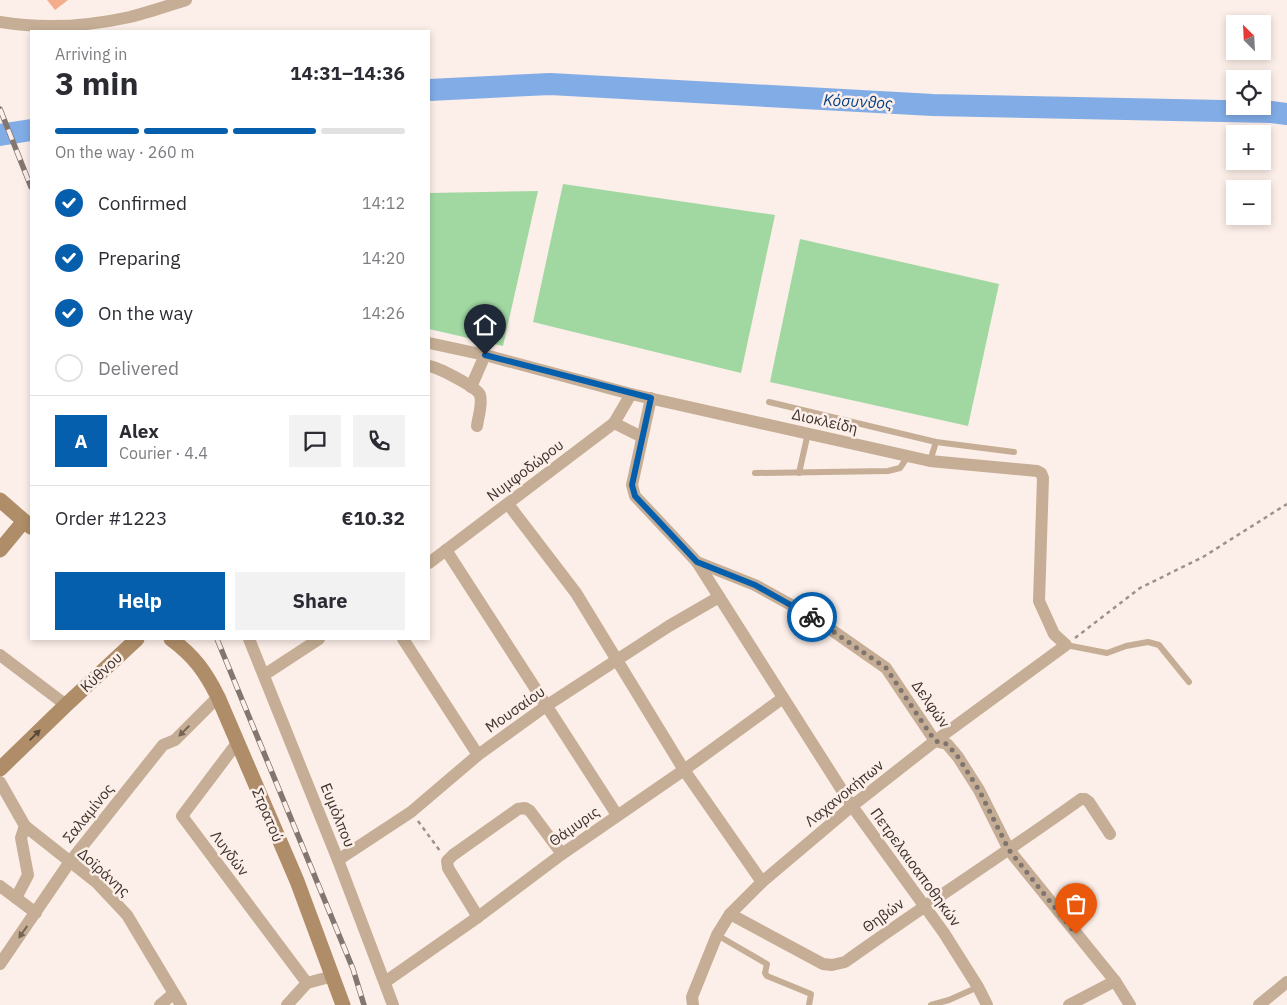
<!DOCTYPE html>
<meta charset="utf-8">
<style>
:root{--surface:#fff;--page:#f2f2f3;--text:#2b2b33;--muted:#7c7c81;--line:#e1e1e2;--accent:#065fad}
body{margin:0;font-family:"IBM Plex Sans",sans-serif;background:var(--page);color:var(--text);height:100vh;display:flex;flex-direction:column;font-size:19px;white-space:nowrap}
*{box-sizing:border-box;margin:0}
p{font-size:16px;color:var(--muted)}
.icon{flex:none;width:28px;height:28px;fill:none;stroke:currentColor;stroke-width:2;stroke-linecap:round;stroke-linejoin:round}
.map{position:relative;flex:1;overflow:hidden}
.side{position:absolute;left:30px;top:30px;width:400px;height:610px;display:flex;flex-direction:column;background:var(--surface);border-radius:0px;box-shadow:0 2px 8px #0003}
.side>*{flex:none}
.needle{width:32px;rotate:336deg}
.buttons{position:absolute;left:1226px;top:15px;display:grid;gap:10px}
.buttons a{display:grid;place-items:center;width:45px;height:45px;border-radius:0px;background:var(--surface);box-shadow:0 2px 8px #0003;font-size:25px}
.pin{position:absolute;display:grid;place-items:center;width:42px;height:42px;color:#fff;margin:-51px -21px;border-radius:50% 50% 50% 0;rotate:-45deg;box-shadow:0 0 5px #0007}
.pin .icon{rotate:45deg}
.courier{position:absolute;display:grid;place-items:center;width:50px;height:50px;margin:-25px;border:4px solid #065fad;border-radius:50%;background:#fff;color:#222;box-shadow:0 1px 6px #0007}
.overview em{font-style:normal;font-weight:700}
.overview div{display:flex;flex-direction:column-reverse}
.overview{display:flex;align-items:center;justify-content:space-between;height:85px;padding:0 25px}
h1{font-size:32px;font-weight:700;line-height:38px}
.bar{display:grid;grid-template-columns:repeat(4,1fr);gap:8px 5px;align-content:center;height:60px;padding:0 25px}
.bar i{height:6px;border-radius:4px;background:var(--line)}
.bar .selected{background:var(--accent)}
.bar p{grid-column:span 4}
.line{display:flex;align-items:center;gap:12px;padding:0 25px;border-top:1px solid var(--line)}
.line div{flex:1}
.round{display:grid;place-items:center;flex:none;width:52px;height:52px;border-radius:0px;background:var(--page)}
ol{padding:0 25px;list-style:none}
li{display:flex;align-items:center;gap:15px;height:55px}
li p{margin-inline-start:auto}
li .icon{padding:5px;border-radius:50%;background:var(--accent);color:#fff;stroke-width:4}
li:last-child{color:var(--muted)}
li i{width:28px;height:28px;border:2px solid var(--line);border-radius:50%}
.primary-button{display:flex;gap:10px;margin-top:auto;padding:10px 25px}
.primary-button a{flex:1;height:58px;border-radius:0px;background:var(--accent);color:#fff;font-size:20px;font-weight:700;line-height:58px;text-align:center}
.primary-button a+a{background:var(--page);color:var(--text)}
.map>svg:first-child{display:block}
.green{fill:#a1d8a2}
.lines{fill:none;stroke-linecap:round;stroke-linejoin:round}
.river{stroke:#81ace6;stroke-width:22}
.building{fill:#f4ad8a}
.path{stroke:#9e918b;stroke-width:2.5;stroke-dasharray:4 4;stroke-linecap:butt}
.lane{stroke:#c5ae95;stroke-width:6}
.street{stroke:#c5ae95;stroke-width:12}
.secondary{stroke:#af8d68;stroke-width:15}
.rail-casing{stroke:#827670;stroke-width:5.5}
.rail{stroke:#fceee8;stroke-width:4;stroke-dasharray:11;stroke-linecap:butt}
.oneway{fill:#746456}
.oneway2{fill:#5a493b}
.done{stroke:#80746e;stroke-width:5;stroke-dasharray:0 9}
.route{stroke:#065fad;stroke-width:6}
.labels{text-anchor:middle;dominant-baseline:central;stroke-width:5;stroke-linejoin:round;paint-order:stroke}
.street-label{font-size:15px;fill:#3e322c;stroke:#fceee8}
.water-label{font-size:16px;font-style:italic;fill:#044285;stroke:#fceee8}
</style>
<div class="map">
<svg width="1287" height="1005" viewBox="0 0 1287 1005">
<rect width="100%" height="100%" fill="#fceee8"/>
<g class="green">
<path d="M563 184 775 215 741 373 533 322Z"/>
<path d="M538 191 503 346 429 329V193Z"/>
<path d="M800 239 999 284 968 426 770 382Z"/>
</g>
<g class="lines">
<g class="river">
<path d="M429 90 550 84 933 105 1271 112 1287 114"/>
<path d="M0 135 31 130"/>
</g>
</g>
<path class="building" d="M47 0H68L55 10Z"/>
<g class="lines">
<g class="path">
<path d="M1075 638 1140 588 1203 557 1287 504"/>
<path d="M418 821 440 851"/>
</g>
<g class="lane">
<path d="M769 402 936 442 1014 452"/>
<path d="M930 461 936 442"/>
<path d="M755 473 888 471 900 468 908 456"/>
<path d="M799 473 808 433"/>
<path d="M1066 645 1107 653 1126 646 1148 642 1159 645 1189 682"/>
<path d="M717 935 767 964 765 973 767 976 811 994 809 1005"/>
<path d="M931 1005 949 1000 978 987"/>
</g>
<g class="street">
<path d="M0 22C42 29 89 26 130 17 149 12 167 6 186 0"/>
<path d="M429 343 485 355 631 394 930 461 1037 471 1041 473 1043 478 1039 601 1054 634 1066 645 935 741 852 806 762 882 730 914 717 935 692 997 693 1005"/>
<path d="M429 366C437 367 477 387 480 395 483 404 478 417 477 426"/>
<path d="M471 387 485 355"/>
<path d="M651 398 632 485 635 496 697 562 852 806 944 933 978 987 987 1005"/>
<path d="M614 423 642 437"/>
<path d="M508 504 576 593 684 770 762 882"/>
<path d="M446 550 617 815"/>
<path d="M697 562 755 585 813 617 886 668 935 741 947 744 958 757 979 790 1009 850 1115 981 1130 1005"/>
<path d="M429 563 614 423 631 394"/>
<path d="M249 639 338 860 393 1005"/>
<path d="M403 639 478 755"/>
<path d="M0 655 66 705"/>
<path d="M264 675 319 639"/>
<path d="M237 743 182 816 307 983"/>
<path d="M0 782 25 826 96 882 127 915 181 1005"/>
<path d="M338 860 411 812 478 755 546 706 669 626 719 597"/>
<path d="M0 886 36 913"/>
<path d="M16 898 28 875 21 838 25 826"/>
<path d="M730 914 823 964 832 965 845 962C923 906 1003 855 1081 799H1085L1089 802 1110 834"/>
<path d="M478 917 448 868 447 861 453 855 518 809 525 808 530 811 562 854"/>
<path d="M0 964 69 863 163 745 175 740 218 697"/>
<path d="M385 982 478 917 562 854 684 770 783 698"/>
<path d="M160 1005 173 994"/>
<path d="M287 1005 307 983 333 976"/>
<path d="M1069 1005 1115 981"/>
<path d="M1259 1005 1287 982"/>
</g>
<g class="secondary">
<path d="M0 500 31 527"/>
<path d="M0 550 24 521"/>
<path d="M171 639C194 656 205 671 218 697L297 881 343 1005"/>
<path d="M0 769 66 705 137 639"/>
</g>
<defs>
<g id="rail">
<path d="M0 109 31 187"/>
<path d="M217 639 353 969 364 1005"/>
</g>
</defs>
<use href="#rail" class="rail-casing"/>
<use href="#rail" class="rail"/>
</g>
<defs><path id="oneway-solid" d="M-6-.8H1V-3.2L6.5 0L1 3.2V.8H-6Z" transform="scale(1.25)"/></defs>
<g class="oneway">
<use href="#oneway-solid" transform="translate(184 731) rotate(135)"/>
<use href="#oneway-solid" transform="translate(23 932) rotate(125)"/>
</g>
<use class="oneway2" href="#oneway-solid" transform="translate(35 735) rotate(-45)"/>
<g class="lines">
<path class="done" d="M812 617 886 668 935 741 947 744 958 757 979 790 1009 850 1076 934"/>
<path class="route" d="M485 355 651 398 632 485 635 496 697 562 755 585 812 617"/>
</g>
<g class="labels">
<g class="street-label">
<text transform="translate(825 421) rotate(13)">Διοκλείδη</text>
<text transform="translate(525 470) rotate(-37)">Νυμφοδώρου</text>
<text transform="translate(101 672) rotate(-43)">Κύθνου</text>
<text transform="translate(931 704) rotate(55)">Δελφών</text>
<text transform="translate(515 709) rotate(-35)">Μουσαίου</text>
<text transform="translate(844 793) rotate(-39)">Λαχανοκήπων</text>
<text transform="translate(88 813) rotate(-51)">Σαλαμίνος</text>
<text transform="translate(268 815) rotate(67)">Στρατού</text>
<text transform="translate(338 815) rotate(68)">Ευμόλπου</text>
<text transform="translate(574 826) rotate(-35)">Θάμυρις</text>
<text transform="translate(230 853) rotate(53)">Λυγδών</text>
<text transform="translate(916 867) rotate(54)">Πετρελαιοαποθηκών</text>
<text transform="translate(104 872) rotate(42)">Δοϊράνης</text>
<text transform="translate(883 915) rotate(-36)">Θηβών</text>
</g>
<g class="water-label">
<text transform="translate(858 101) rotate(3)">Κόσυνθος</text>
</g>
</g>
</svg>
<div class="buttons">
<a><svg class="needle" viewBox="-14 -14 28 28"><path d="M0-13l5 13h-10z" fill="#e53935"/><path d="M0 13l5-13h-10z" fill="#7c7c81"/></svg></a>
<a><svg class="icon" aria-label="locate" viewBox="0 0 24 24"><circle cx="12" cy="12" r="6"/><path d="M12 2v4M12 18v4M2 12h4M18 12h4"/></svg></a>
<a>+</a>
<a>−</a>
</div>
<div class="pin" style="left:1076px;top:934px;background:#ea580c"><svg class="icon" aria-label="bag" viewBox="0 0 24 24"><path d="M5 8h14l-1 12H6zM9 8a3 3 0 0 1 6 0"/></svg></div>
<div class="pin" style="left:485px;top:355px;background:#1f2937"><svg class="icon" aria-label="home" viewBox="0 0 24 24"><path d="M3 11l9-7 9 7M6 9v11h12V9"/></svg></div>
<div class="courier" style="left:812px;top:617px"><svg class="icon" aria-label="bike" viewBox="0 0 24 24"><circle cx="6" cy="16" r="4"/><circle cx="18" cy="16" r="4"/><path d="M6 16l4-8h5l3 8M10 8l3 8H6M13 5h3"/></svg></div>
<section class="side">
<div class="overview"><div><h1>3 min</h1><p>Arriving in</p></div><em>14:31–14:36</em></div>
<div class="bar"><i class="selected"></i><i class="selected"></i><i class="selected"></i><i></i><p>On the way · 260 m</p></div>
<ol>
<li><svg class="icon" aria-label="check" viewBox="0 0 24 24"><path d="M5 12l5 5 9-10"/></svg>Confirmed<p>14:12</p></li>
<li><svg class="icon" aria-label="check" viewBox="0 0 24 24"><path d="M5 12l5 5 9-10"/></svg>Preparing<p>14:20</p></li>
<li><svg class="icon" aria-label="check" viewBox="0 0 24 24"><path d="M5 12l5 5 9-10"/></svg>On the way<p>14:26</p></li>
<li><i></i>Delivered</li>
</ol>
<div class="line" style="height:90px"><b class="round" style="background:var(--accent);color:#fff">A</b><div><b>Alex</b><p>Courier · 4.4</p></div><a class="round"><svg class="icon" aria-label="chat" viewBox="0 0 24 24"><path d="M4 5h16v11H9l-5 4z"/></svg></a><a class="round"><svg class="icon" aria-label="phone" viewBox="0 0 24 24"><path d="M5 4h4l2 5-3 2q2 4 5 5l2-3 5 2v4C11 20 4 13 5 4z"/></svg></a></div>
<div class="line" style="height:65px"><div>Order #1223</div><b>€10.32</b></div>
<div class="primary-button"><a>Help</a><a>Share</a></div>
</section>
</div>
